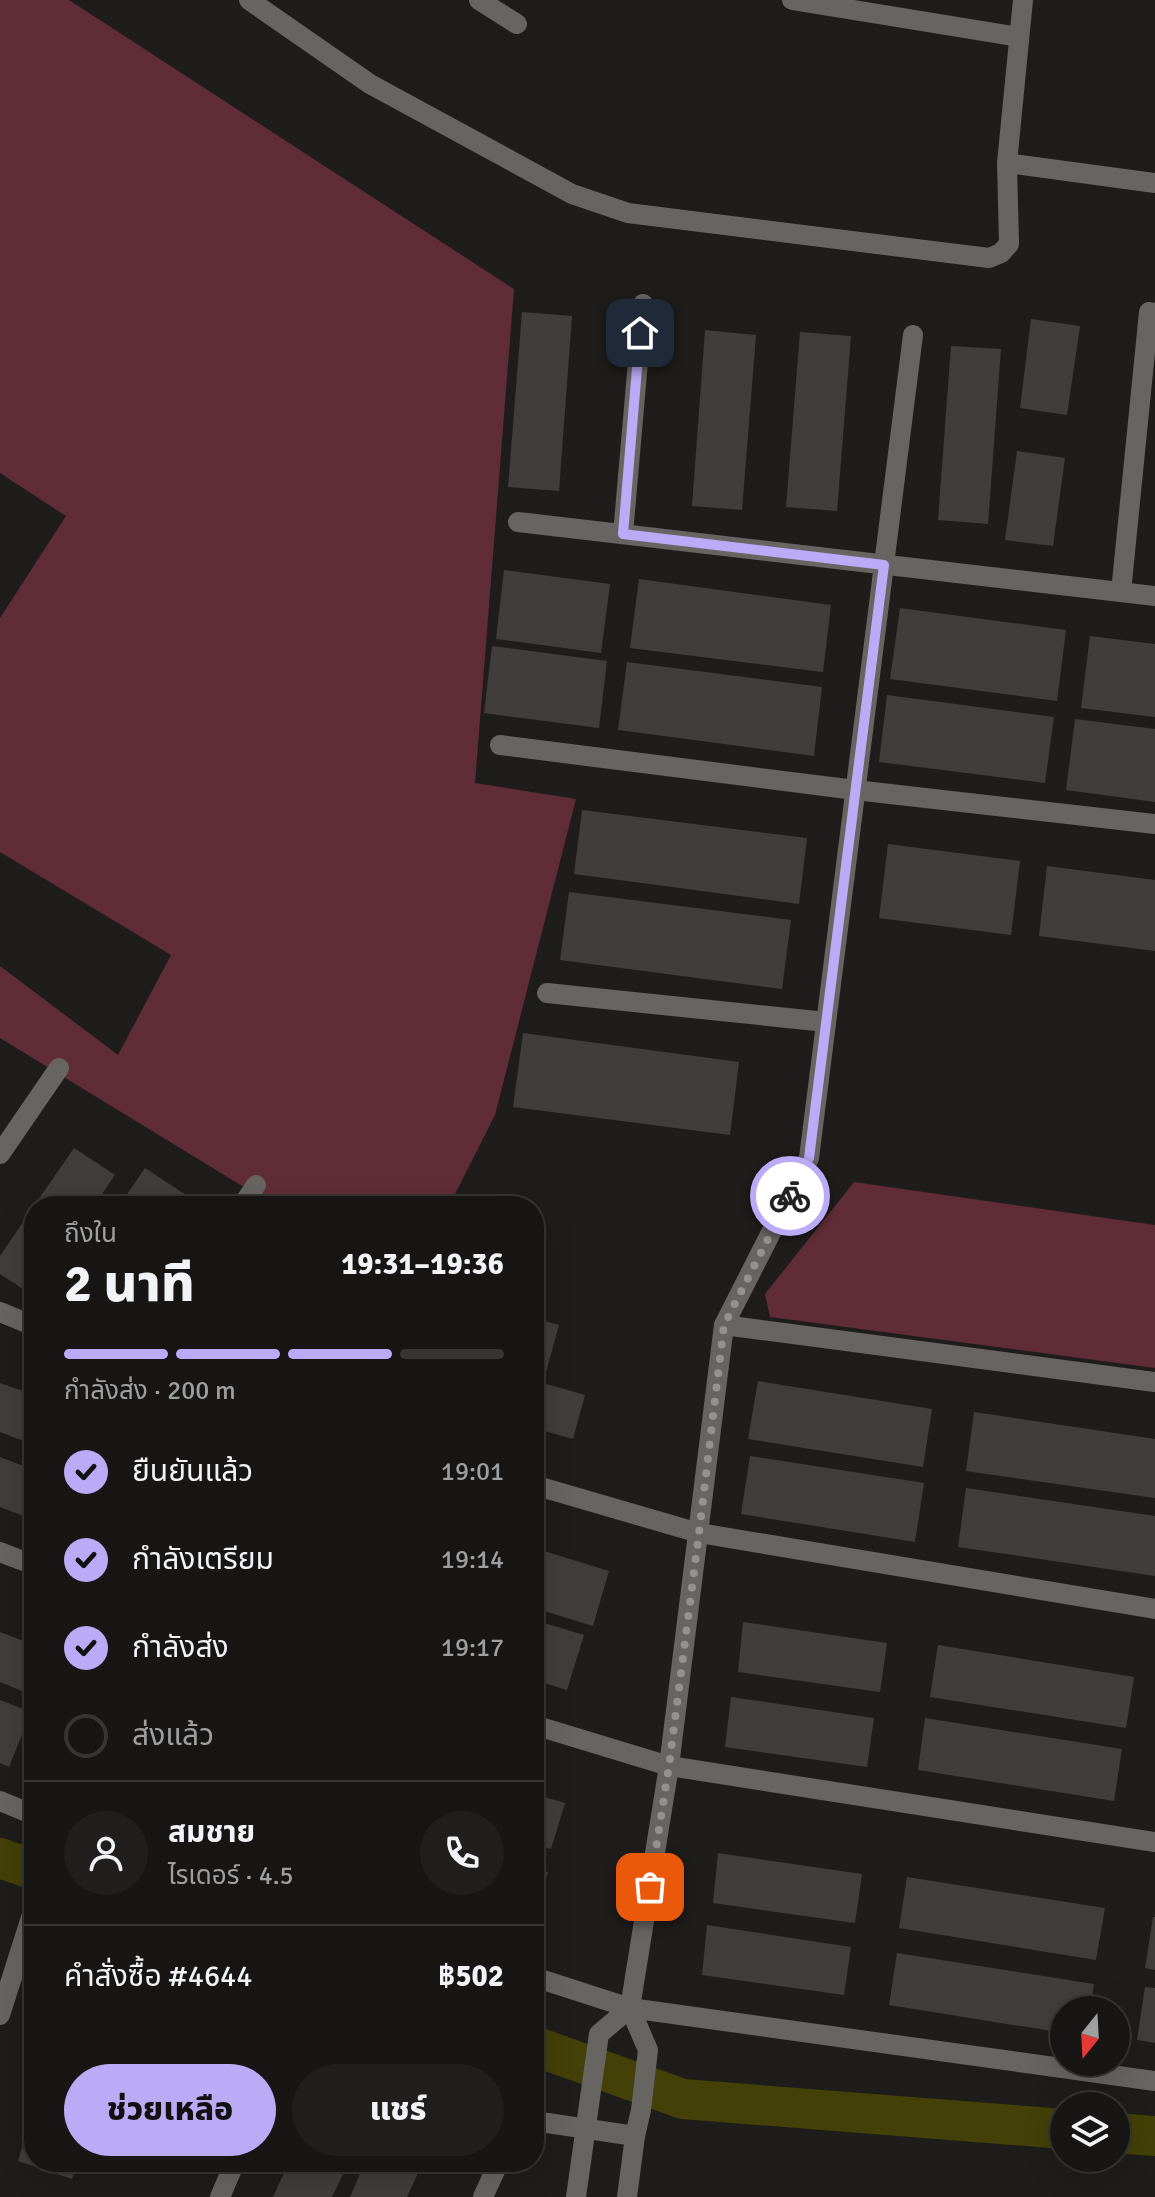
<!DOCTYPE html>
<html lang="th">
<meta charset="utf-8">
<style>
:root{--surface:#171614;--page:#201f1d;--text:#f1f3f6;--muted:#9e9fa0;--line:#363534;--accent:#bbaaf6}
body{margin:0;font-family:Signika,"Noto Sans Thai",sans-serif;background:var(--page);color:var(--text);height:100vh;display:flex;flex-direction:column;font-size:30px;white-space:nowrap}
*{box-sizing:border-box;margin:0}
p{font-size:26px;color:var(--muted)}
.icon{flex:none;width:44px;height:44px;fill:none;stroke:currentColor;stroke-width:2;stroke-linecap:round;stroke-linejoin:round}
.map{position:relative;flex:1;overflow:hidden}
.details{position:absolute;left:24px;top:1196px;width:520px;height:976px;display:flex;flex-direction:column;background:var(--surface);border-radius:32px;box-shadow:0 8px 32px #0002,0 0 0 2px var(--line)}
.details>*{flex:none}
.needle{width:52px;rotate:198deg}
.tools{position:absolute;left:1050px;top:1996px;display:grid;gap:16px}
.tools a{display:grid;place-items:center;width:80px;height:80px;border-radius:50%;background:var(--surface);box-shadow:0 8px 32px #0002,0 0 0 2px var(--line);font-size:40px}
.pin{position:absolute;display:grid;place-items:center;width:68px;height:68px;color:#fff;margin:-34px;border-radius:16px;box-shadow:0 4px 12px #0006}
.courier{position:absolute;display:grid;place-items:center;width:80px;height:80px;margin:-40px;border:6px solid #bbaaf6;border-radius:50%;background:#fff;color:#222;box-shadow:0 2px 10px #0007}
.overview em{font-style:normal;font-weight:800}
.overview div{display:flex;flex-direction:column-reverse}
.overview{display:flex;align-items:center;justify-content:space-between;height:136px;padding:0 40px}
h1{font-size:52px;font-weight:800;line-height:60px}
.bar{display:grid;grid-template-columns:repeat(4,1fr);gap:12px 8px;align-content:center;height:96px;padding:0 40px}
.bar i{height:10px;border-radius:6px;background:var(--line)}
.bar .on{background:var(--accent)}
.bar p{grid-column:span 4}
.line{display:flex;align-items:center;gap:20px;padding:0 40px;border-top:2px solid var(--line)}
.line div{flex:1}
.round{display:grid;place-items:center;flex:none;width:84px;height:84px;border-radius:42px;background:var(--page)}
ol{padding:0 40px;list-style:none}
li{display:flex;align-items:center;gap:24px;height:88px}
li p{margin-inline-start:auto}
li .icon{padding:8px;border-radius:50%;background:var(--accent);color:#111;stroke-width:4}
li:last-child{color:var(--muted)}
li i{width:44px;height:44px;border:4px solid var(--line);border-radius:50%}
.button{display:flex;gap:16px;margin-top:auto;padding:16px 40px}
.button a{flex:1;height:92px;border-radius:48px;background:var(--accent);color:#111;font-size:32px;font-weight:800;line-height:92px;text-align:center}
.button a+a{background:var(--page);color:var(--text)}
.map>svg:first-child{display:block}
.green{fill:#602c37}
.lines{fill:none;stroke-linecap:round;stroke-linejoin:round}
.canal{stroke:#434008;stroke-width:40}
.building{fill:#403d3c}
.street{stroke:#676462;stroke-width:20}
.done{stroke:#939291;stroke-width:8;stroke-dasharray:0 14.4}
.route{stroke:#bbaaf6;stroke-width:10}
</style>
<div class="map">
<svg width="1155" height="2197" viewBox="0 0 1155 2197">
<rect width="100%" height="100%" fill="#1f1d1b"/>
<g class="green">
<path d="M0 0H69L514 289 475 783 576 799 495 1115 449 1206H275L0 1038V966L118 1055 171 955 0 852V618L66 516 0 473Z"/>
<path d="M854 1182 1155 1225V1368L770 1317 765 1294Z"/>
</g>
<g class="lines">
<g class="canal">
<path d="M0 1858 34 1870"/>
<path d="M534 2046 683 2099 1064 2129"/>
<path d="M1116 2133 1155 2136"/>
</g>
</g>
<g class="building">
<path d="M522 312 572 316 559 491 508 487Z"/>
<path d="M1031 319 1080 326 1067 415 1020 408Z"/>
<path d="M705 330 756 335 742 510 692 506Z"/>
<path d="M800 332 851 336 837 511 786 507Z"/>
<path d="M951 346 1001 349 988 524 938 520Z"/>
<path d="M1017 451 1065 458 1053 546 1005 540Z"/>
<path d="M504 570 610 584 601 653 496 639Z"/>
<path d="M639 579 831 605 823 672 630 648Z"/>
<path d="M900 608 1066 630 1057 701 890 679Z"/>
<path d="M1090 636 1155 644V717L1081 708Z"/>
<path d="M492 646 607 661 599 728 484 713Z"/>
<path d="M627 662 822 687 814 756 618 730Z"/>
<path d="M887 695 1054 717 1045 783 879 762Z"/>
<path d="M1075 719 1155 729V802L1066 790Z"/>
<path d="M582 810 807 838 799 904 574 874Z"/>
<path d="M888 844 1020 861 1011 935 879 918Z"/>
<path d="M1047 866 1155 880V951L1039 936Z"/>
<path d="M569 892 791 920 782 989 560 960Z"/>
<path d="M523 1033 739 1062 730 1135 513 1107Z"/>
<path d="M74 1148 115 1175 94 1206H34Z"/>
<path d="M145 1168 186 1195 179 1206H119Z"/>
<path d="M34 1206V1296L0 1274V1256Z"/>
<path d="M534 1318 559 1325 543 1383 585 1395 573 1439 534 1428Z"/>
<path d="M758 1381 932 1409 923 1467 748 1439Z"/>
<path d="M0 1383 34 1395V1445L0 1432Z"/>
<path d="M974 1412 1155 1439V1498L966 1471Z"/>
<path d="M750 1456 924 1483 915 1542 741 1514Z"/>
<path d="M0 1457 34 1470V1520L0 1507Z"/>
<path d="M966 1488 1155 1516V1576L958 1547Z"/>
<path d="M534 1548 609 1571 593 1626 534 1608Z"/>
<path d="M534 1620 584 1635 567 1690 534 1680Z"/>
<path d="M743 1622 887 1643 880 1692 738 1672Z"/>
<path d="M0 1632 34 1645V1696L0 1682Z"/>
<path d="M938 1645 1134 1677 1126 1728 930 1697Z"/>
<path d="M731 1697 874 1718 867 1767 725 1747Z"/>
<path d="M0 1700 31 1712 9 1767 0 1763Z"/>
<path d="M925 1718 1122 1749 1114 1801 918 1770Z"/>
<path d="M534 1794 565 1803 551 1849 534 1844Z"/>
<path d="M718 1853 862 1874 855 1923 713 1903Z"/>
<path d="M534 1868 548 1872 535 1915H534Z"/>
<path d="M907 1877 1105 1908 1096 1960 899 1928Z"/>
<path d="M1153 1917H1155V1970L1145 1968Z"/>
<path d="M707 1925 851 1947 844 1995 702 1975Z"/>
<path d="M897 1953 1094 1984 1090 2010H1064V2033L889 2005Z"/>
<path d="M1145 1987 1155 1988V2043L1137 2040Z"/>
<path d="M33 2113 34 2162H78L72 2179 18 2161Z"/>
<path d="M120 2162H152L146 2174Z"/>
<path d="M289 2162H349L332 2197H273Z"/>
<path d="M365 2162H423L407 2197H350Z"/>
</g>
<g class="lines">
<g class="street">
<path d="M249 0 370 84 572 194 628 213 989 258 1001 253 1009 244 1007 163 1023 0"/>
<path d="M479 0 517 24"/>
<path d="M792 0 1019 37"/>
<path d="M1007 163 1155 183"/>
<path d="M518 522 1155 596"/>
<path d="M623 534 643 304"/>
<path d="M1121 592 1149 312 1155 313"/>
<path d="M500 745 855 790 1155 824"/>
<path d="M547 993 826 1022"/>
<path d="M0 1154 59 1068"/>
<path d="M242 1206 256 1185"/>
<path d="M0 1312 34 1326"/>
<path d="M724 1325 1155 1382"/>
<path d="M534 1485 699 1533 1155 1609"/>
<path d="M0 1552 34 1565"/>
<path d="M534 1725 669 1766 1155 1842"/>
<path d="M0 1801 34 1815"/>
<path d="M534 1977 630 2008 1155 2081"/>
<path d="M0 2015 34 1908"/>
<path d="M534 2121 635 2136"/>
<path d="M220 2197 235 2162"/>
<path d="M483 2197 499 2162"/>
<path d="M576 2197 599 2034 630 2008"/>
<path d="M627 2197 635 2136 641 2110 648 2050 630 2008 669 1766 724 1325 809 1158 913 335"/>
</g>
</g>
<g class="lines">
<path class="done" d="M650 1887 669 1766 699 1533 724 1325 790 1196"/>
<path class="route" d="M640 333 623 534 884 565 809 1158 790 1196"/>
</g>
</svg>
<div class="tools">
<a><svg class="needle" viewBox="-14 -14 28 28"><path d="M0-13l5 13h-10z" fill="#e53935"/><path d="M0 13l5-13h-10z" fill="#9e9fa0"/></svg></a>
<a><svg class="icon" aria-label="layers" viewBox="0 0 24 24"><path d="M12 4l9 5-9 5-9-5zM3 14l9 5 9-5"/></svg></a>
</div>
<div class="pin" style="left:650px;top:1887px;background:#ea580c"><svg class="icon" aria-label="bag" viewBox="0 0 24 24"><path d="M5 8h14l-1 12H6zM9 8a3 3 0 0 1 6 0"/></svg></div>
<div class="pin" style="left:640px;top:333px;background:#1f2937"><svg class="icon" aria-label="home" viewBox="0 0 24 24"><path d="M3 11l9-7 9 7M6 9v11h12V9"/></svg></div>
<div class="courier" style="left:790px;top:1196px"><svg class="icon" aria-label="bike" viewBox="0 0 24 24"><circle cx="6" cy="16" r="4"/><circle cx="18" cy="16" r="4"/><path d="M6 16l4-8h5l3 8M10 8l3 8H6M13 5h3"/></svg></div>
<section class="details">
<div class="overview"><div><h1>2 นาที</h1><p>ถึงใน</p></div><em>19:31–19:36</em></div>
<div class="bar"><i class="on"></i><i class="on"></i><i class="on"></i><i></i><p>กำลังส่ง · 200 m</p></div>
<ol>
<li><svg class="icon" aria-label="check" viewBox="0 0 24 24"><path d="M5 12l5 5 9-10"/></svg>ยืนยันแล้ว<p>19:01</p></li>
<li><svg class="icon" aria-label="check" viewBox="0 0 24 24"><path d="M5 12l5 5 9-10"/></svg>กำลังเตรียม<p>19:14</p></li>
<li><svg class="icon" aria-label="check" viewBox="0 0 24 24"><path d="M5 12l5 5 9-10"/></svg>กำลังส่ง<p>19:17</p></li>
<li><i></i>ส่งแล้ว</li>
</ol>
<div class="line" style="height:144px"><a class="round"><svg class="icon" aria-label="person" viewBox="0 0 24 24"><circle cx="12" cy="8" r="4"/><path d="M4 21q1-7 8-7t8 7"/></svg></a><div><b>สมชาย</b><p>ไรเดอร์ · 4.5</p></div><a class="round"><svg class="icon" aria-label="phone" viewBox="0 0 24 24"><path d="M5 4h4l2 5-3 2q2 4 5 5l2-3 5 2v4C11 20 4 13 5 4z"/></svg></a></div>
<div class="line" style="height:104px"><div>คำสั่งซื้อ #4644</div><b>฿502</b></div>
<div class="button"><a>ช่วยเหลือ</a><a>แชร์</a></div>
</section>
</div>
